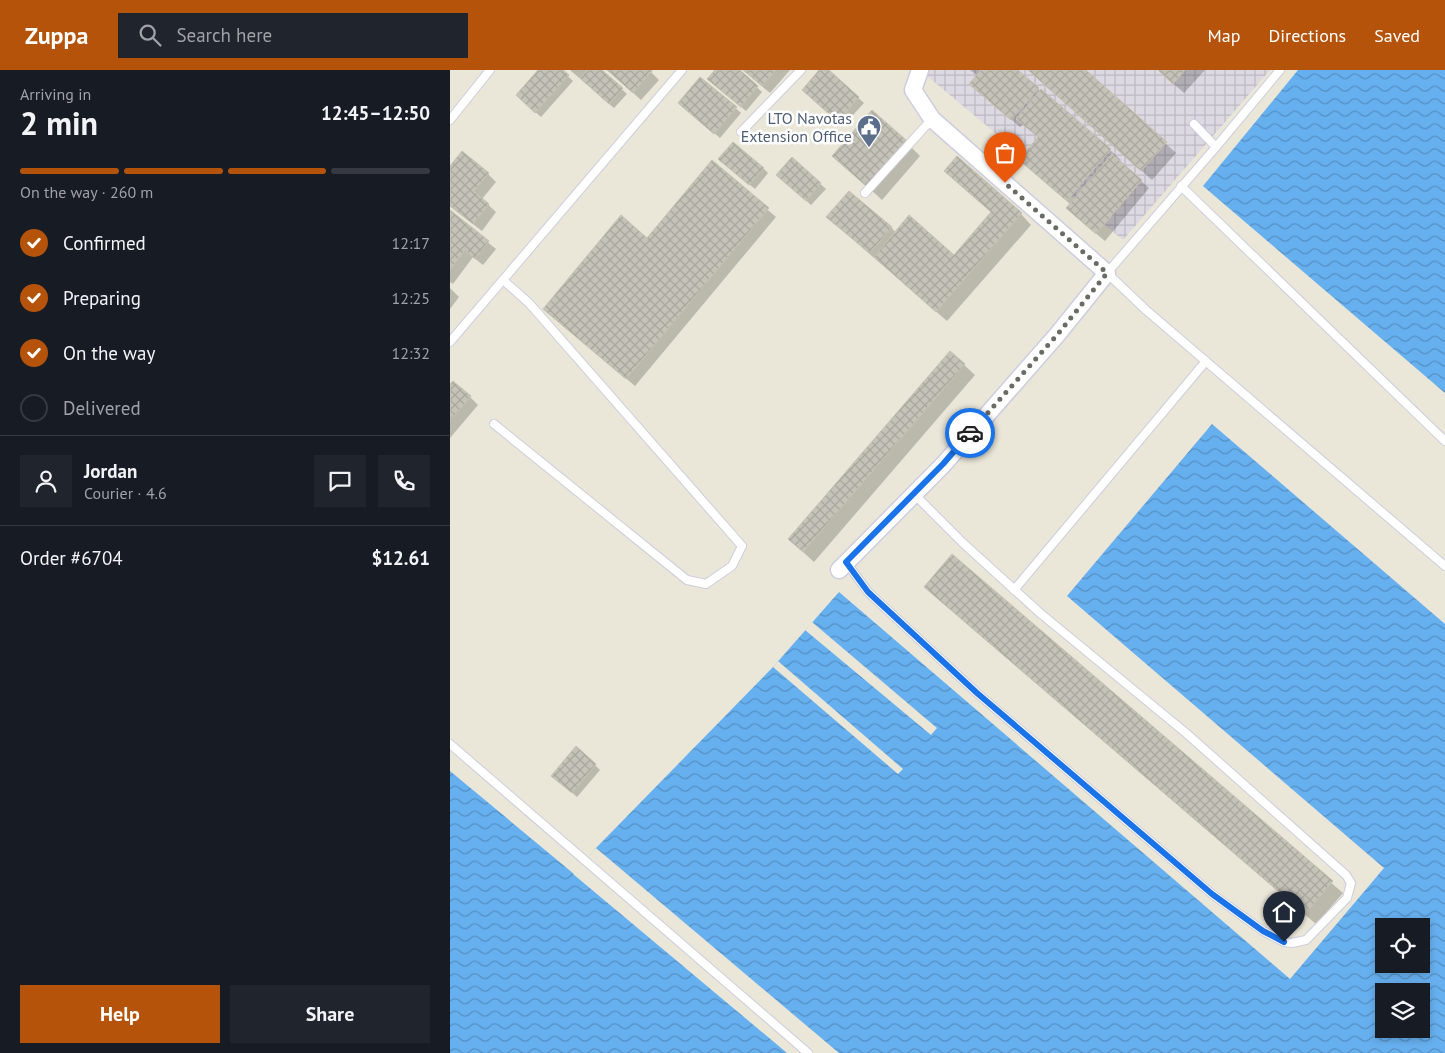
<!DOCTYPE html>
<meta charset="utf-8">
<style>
:root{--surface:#171b24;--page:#20242c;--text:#f1f3f6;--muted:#9ea1a6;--line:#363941;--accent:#b45309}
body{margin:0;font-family:"PT Sans",sans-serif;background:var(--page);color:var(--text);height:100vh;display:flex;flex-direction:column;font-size:19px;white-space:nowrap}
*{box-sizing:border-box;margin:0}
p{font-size:16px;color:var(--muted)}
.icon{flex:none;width:28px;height:28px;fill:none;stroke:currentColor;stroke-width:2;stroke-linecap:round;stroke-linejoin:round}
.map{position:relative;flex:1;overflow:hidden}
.sheet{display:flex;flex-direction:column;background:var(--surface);width:450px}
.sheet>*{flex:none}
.controls{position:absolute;left:925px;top:848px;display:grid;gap:10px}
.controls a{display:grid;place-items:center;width:55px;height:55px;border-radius:0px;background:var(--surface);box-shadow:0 2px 8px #0003;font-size:25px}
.pin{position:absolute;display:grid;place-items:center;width:42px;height:42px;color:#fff;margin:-51px -21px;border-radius:50% 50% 50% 0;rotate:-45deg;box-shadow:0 0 5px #0007}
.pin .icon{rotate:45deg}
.courier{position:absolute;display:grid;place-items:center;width:50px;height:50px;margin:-25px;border:4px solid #1a73e8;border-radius:50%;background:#fff;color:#222;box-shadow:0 1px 6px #0007}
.head em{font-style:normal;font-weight:600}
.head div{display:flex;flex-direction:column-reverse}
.head{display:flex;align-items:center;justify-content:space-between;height:85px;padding:0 20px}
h1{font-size:32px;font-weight:600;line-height:38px}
.bar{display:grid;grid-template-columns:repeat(4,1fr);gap:8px 5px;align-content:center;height:60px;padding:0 20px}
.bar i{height:6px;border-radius:4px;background:var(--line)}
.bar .current{background:var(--accent)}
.bar p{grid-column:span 4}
.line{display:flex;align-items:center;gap:12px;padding:0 20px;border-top:1px solid var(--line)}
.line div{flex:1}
.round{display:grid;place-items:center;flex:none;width:52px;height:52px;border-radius:0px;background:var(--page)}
ol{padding:0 20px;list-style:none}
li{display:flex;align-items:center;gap:15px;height:55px}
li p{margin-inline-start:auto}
li .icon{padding:5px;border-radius:50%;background:var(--accent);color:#fff;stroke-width:4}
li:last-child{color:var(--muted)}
li i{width:28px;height:28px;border:2px solid var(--line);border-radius:50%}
.button{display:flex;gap:10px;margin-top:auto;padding:10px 20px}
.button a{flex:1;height:58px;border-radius:0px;background:var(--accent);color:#fff;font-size:20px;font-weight:600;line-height:58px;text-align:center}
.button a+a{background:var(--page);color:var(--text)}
header{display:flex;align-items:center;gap:30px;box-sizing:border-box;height:70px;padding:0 25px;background:var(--accent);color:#fff}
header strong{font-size:24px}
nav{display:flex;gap:28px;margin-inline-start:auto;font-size:18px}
.search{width:350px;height:45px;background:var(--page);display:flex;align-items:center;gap:12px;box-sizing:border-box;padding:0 18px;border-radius:0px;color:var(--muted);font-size:19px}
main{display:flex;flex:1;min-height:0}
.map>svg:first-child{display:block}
.industrial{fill:url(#industrial-grid)}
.water{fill:url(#water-waves);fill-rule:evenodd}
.pier{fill:#eae6d8}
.shadow{fill:#0003}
.building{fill:url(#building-cross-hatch);stroke:#c5c2b2}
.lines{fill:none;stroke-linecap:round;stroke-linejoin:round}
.service-casing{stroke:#cdcde1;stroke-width:10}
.minor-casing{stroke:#cdcde1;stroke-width:19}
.service{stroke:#fff;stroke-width:8}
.minor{stroke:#fff;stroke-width:16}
.done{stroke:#6b6a65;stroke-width:5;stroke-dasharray:0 9}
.route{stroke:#1a73e8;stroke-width:6}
.labels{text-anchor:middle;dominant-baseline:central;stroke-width:5;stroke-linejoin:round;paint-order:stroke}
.service-label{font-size:16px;fill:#4e5e75;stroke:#fff;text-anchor:end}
</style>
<header>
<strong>Zuppa</strong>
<div class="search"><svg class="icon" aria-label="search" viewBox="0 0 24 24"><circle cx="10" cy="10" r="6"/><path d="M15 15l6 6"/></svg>Search here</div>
<nav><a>Map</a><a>Directions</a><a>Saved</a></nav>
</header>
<main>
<section class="sheet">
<div class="head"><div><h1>2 min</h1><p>Arriving in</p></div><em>12:45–12:50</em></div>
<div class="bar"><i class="current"></i><i class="current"></i><i class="current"></i><i></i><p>On the way · 260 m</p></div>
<ol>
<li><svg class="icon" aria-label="check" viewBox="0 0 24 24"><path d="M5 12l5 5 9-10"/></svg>Confirmed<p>12:17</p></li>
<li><svg class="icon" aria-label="check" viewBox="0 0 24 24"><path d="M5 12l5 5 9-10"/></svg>Preparing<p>12:25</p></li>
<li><svg class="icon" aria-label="check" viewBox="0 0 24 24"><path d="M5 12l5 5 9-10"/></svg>On the way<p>12:32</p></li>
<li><i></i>Delivered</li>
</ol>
<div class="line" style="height:90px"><a class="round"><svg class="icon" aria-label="person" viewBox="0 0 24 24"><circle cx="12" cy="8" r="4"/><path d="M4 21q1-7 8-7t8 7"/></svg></a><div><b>Jordan</b><p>Courier · 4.6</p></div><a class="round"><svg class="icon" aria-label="chat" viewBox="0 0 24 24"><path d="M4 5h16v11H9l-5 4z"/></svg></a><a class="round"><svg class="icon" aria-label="phone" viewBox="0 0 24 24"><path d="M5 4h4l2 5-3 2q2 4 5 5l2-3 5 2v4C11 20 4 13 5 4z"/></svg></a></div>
<div class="line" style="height:65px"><div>Order #6704</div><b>$12.61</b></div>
<div class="button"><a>Help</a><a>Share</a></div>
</section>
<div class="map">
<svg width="995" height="983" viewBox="0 0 995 983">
<defs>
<pattern id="industrial-grid" width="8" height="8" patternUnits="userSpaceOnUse" patternTransform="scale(1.25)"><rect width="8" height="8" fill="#ddd9e2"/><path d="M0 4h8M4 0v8" fill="none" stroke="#bebac2"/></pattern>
<pattern id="water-waves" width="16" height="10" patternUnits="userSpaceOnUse" patternTransform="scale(1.25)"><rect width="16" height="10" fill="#67b0f0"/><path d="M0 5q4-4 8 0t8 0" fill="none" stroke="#558fc2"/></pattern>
<pattern id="building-cross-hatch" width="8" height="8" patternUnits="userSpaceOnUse" patternTransform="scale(1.25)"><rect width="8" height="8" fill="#c5c2b8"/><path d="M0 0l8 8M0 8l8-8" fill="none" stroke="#a9a79e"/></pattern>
</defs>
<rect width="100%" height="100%" fill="#eae6d8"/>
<path class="industrial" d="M470 0H820L673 170Z"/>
<g class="water">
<path d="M848 0H995V323L753 116Z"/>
<path d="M762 354 995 554V983H0V701L124 804 146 778 323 597 389 522 840 909 934 798 617 526ZM934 856H971V894H934ZM934 921H971V959H934Z"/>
</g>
<g class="pier">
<path d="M362 552 487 658 481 665 355 560Z"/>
<path d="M328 591 453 699 448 704 323 597Z"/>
<path d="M146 778 389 983H337L123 804Z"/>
</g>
<g class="shadow">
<path d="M90 0H111L123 11 91 47 72 30Z"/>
<path d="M120 0H150L177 24 164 38Z"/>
<path d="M158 0H199L209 10 191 30Z"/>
<path d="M266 0H288L312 22 296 41 264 14Z"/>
<path d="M293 0H340L320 23Z"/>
<path d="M371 0H377L414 33 393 56 358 24Z"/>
<path d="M520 0H566L660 80 671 90 669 92 699 118 655 171 625 146 620 134 570 90 589 68 573 54 570 57 529 22 528 6Z"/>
<path d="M579 0H634L726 83 702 110Z"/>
<path d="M708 0H755L734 23Z"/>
<path d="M251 8 291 43 270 68 235 38Z"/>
<path d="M455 71 470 86 432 130 384 86Z"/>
<path d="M342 89 376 119 361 135 333 110Z"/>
<path d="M262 92 326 147 185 316 102 246 198 170Z"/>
<path d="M275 94 313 98 318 103 305 119Z"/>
<path d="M0 98 38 104 46 112 32 129 46 142 32 161 0 136Z"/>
<path d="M0 142 46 179 33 195 23 187 3 214 0 212Z"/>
<path d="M571 144 581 155 497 251 386 155 441 157 446 163 504 186Z"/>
<path d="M0 218 9 227 0 239Z"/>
<path d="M500 282 525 305 364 492 339 469Z"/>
<path d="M0 316 20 327 28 335 0 368Z"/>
<path d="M503 486 893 823 866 854 486 527Z"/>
<path d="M145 695 150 700 127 727 108 710Z"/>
</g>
<g class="building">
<path d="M88 0H113L119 5 85 43 66 25Z"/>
<path d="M137 0H152L173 18 159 34 130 8Z"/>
<path d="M157 0H201L202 1 183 23Z"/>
<path d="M265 0H290L308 16 291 37 257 9Z"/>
<path d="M293 0H326L312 16Z"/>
<path d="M369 0H379L409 27 388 52 352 20Z"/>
<path d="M531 0H568L589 18 561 50 519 14Z"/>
<path d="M578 0H636L717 72 691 101Z"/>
<path d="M708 0H735L723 14Z"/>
<path d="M250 7 287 37 264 64 228 33Z"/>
<path d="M591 19 661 79 617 131 569 90 588 67 566 49Z"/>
<path d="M422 40 456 70 416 116 382 86Z"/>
<path d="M283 72 314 98 299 115 268 89Z"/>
<path d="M12 81 39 103 24 121 39 134 23 154 0 136V96Z"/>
<path d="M662 84 692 110 646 164 616 138Z"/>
<path d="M507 86 572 143 486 242 424 187 459 145 504 185 541 142 494 101Z"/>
<path d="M342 87 371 113 356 131 326 105Z"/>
<path d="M262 90 319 138 176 309 93 239 171 145 197 168Z"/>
<path d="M399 121 442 157 420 183 376 147Z"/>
<path d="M0 140 39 171 25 189 15 180 0 200Z"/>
<path d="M500 281 515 294 353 482 338 469Z"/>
<path d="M3 311 21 326 0 351V314Z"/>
<path d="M502 484 883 811 855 844 474 517Z"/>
<path d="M126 676 146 694 122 723 101 706Z"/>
</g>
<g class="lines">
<defs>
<g id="service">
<path d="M0 50 40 0"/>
<path d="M744 54 766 77 657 203 696 240 995 496"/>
<path d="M291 62 351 0"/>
<path d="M766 77 830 0"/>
<path d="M731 116 995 371"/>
<path d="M415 123 482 49"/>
<path d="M0 272 232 0"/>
<path d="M44 354 237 510 256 514 282 496 292 476 79 233 53 210"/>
<path d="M396 492 418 522 527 623 762 824 813 861 834 872 842 873 856 870 897 828 901 813 896 805 736 663 590 543 513 473 464 424"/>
<path d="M564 520 756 291"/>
<path d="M0 674 358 983"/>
</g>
<path id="minor" d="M389 500 493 395 607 265 657 203 482 49 463 20 470 0"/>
</defs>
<use href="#service" class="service-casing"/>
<use href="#minor" class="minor-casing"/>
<use href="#service" class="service"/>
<use href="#minor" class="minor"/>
</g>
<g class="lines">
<path class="done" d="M520 363 607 265 657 203 555 113"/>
<path class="route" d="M520 363 493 394 396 492 418 522 527 623 762 824 813 861 834 872"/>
</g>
<defs>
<symbol id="civic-pin" viewBox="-11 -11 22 30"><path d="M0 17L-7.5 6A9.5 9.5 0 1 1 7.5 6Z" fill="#5c6f8a" stroke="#fff"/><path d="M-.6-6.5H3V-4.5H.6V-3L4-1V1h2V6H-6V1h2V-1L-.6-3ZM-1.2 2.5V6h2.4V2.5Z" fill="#fff"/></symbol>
</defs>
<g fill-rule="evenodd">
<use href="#civic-pin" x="405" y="43" width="28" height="38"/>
</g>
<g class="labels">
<g class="service-label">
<text x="402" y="48">LTO Navotas<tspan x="402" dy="18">Extension Office</tspan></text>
</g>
</g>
</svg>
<div class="controls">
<a><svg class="icon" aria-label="locate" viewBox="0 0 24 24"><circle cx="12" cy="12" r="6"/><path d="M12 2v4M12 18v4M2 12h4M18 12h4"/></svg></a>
<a><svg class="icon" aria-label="layers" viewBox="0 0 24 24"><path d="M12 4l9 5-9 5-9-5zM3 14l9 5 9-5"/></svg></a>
</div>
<div class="pin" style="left:555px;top:113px;background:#ea580c"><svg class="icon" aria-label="bag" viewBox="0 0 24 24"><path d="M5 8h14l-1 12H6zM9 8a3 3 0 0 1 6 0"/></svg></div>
<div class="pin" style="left:834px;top:872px;background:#1f2937"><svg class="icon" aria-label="home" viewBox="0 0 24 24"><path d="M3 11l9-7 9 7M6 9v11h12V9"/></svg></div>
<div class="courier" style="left:520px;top:363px"><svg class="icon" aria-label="car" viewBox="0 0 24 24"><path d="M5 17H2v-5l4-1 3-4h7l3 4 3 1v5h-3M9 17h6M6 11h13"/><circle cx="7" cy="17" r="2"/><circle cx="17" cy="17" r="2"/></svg></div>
</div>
</main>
